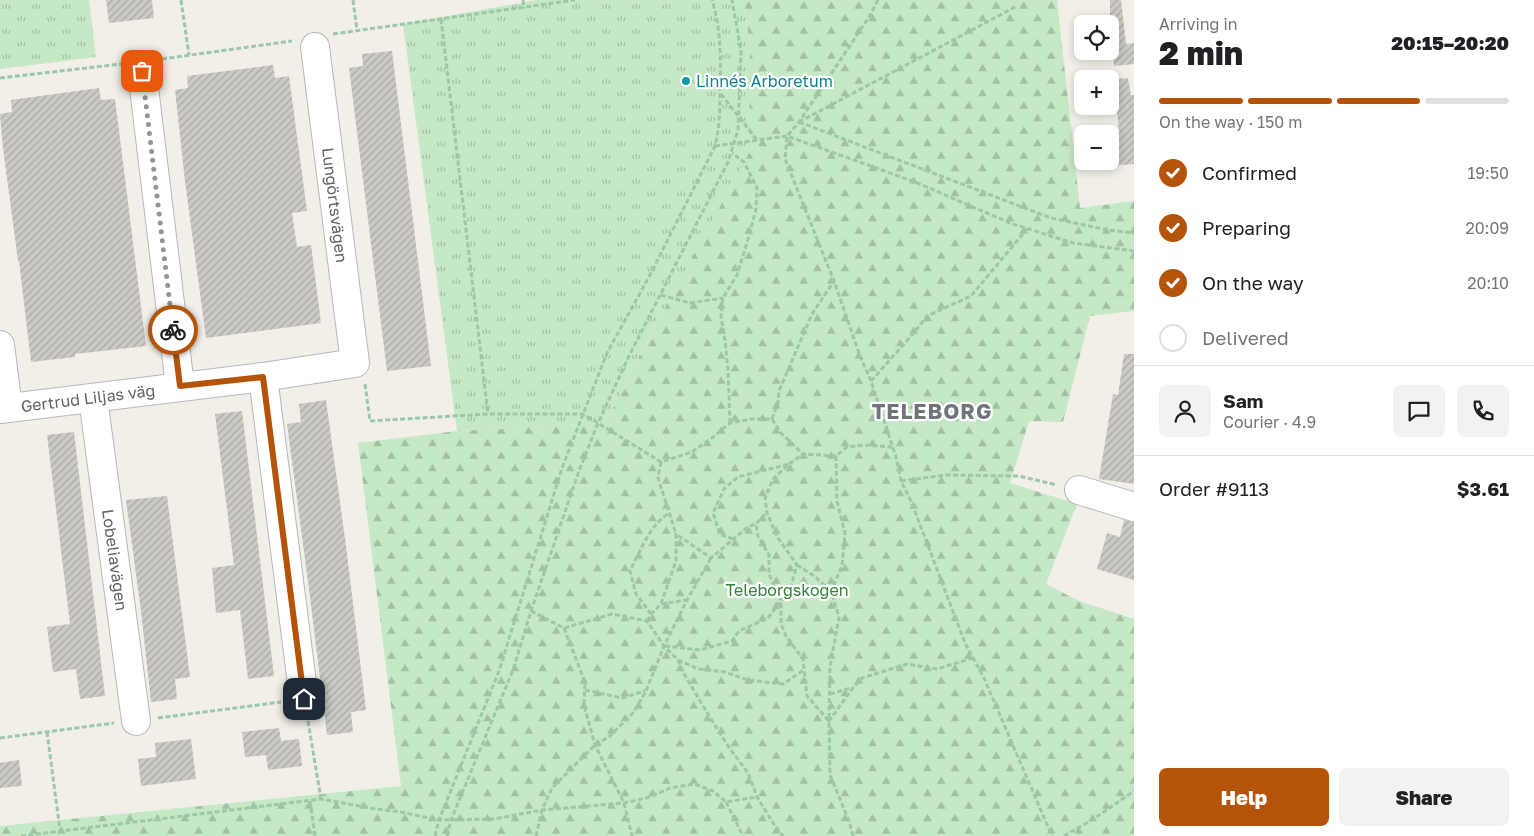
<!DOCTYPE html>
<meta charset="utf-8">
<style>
:root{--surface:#fff;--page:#f2f2f2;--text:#202124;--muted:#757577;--line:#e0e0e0;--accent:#b45309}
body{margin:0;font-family:"Golos Text",sans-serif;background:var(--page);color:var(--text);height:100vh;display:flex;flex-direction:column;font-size:19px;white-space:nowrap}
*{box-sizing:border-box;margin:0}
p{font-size:16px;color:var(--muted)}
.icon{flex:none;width:28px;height:28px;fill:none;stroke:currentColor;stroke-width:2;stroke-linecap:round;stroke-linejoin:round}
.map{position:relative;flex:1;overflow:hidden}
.panel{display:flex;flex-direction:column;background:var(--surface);width:400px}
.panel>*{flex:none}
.fabs{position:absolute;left:1074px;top:15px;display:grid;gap:10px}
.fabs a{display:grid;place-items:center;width:45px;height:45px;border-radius:8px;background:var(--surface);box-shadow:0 2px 8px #0003;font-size:25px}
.pin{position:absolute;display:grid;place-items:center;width:42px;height:42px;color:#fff;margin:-21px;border-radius:10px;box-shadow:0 2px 8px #0006}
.courier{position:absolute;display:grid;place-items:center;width:50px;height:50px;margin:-25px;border:4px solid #b45309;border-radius:50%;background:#fff;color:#222;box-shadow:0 1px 6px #0007}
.summary em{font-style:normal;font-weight:800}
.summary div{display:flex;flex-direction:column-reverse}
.summary{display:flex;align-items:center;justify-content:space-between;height:85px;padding:0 25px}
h1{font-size:32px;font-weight:800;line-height:38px}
.bar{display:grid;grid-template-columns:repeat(4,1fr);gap:8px 5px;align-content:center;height:60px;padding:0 25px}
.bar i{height:6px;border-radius:4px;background:var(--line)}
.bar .on{background:var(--accent)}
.bar p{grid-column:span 4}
.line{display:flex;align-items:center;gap:12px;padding:0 25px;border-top:1px solid var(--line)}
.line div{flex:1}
.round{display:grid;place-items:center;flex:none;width:52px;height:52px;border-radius:8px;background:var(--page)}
ol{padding:0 25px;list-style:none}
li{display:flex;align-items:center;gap:15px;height:55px}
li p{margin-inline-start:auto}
li .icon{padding:5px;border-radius:50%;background:var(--accent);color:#fff;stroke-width:4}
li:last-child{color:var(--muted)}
li i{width:28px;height:28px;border:2px solid var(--line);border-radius:50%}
.primary-button{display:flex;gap:10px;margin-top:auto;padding:10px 25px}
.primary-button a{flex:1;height:58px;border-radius:8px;background:var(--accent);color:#fff;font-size:20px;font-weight:800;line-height:58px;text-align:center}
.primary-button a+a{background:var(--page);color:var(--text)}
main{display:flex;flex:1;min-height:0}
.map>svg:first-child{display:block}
.forest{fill:url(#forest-firs)}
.park{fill:url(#park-tufts)}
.building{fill:url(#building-hatch)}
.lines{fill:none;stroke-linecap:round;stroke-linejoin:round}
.minor-casing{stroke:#b5b8bc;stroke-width:30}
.path{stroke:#9cc7a9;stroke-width:3;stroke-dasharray:5 2.5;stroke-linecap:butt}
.minor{stroke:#fff;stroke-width:28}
.done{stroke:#929495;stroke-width:5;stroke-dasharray:0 9}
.route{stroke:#b45309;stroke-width:6}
.culture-dot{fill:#0f9aa8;stroke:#fff;stroke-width:2}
.labels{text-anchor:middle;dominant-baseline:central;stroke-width:4.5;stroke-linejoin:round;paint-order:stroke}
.culture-label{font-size:16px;fill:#0d838f;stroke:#fff;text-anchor:start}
.street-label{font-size:16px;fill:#5f6368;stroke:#fff}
.park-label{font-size:16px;fill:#348238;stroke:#fff}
.district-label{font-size:21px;font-weight:bold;letter-spacing:1px;fill:#70757a;stroke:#fff}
</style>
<main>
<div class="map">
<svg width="1134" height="836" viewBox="0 0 1134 836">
<defs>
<pattern id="forest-firs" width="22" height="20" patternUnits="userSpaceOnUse" patternTransform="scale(1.25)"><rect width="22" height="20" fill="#c5e8c5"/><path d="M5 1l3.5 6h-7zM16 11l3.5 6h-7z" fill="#a3c0a4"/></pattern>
<pattern id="park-tufts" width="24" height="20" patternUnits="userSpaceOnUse" patternTransform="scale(1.25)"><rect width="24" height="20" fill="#c5e8c5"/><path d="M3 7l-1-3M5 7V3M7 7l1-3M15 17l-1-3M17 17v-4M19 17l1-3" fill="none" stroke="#a3c0a4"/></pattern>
<pattern id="building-hatch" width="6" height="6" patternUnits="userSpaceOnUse" patternTransform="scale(1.25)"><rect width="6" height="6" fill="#cccac5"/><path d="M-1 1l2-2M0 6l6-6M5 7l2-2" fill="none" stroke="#a9a8a4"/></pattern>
</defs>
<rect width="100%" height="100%" fill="#f1efe8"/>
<path class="forest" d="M743 0H1057L1080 208 1134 201V311L1090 316 1063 422 1029 421 1010 483 1077 504 1046 584 1079 601 1134 619V836H0V826L401 786 358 443 457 431 605 423 670 298 750 46Z"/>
<g class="park">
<path d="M0 0H89L96 57 0 69Z"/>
<path d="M537 0H743L750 46 749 153 670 298 605 423 457 431 403 24Z"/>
</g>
<g class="building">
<path d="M106 0H152L154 18 109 23Z"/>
<path d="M1110 0H1121L1126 44 1134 43V64L1114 66 1112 47H1110Z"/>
<path d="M392 51 431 366 387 371 349 68 363 66 362 54Z"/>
<path d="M273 65 275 78 289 76 307 211 292 213 297 247 311 245 321 323 206 338 185 181 175 90 188 88 187 76Z"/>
<path d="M1128 78 1131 95H1134V164L1112 166 1110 134 1119 133 1116 99 1110 100V80Z"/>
<path d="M99 88 101 100 115 99 146 346 75 354V357L31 362 19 261H18L3 148 0 114 12 112 11 100Z"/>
<path d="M1124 354H1134V484L1099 479 1113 394 1118 395Z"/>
<path d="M326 400 346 546 366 710 351 712 353 732 327 735 309 589 287 424 301 422 299 404Z"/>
<path d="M242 411 274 676 248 679 240 610 216 613 212 568 234 565 215 414Z"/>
<path d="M74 432 105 696 80 699 76 669 53 672 47 627 70 624 47 435Z"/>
<path d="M167 496 190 677 175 679 177 699 151 702 141 611 126 500Z"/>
<path d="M1124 520 1134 522V580L1097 569 1107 533 1120 537Z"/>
<path d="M279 728 281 741 299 739 302 766 268 770 266 755 245 757 242 732Z"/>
<path d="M191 739 196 779 141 786 138 759 156 757 155 743Z"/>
<path d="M19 760 22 786 0 788V763Z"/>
</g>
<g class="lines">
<defs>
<g id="minor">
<path d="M142 71 180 386"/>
<path d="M0 345 8 408"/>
<path d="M263 377 304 699"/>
<path d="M93 398 136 721"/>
<path d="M0 409 263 377 355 363 315 47"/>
<path d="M1079 490 1134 507"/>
</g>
</defs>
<use href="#minor" class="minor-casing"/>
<g class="path">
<path d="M181 0 189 55"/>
<path d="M353 0 357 30"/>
<path d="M523 0 524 8"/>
<path d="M878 0 869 17 799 122 787 136 785 159 834 281 860 356 871 381 896 457 901 481 911 501 965 643 984 678 1052 836"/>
<path d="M441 19 488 414"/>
<path d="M333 34 575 0"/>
<path d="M162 59 292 41"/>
<path d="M0 78 121 64"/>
<path d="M721 94 757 140"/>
<path d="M799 122 1051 218 1108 230 1134 233"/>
<path d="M799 122 1017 6"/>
<path d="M715 146 787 136 915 182 1010 223 1073 243 1134 251"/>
<path d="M661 295 690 303 723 298"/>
<path d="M871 381 912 335 927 316 971 296 1027 229"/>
<path d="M365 384 370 421 488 414H582L598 423 661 462 692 452 713 437 730 423 751 419H772L781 433 803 454"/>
<path d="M772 419 778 403 779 391 812 314 834 281"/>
<path d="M730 423 728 370 725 340 721 316 723 298 737 275 749 236 756 209 757 188 744 162 732 153"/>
<path d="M836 456 837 501 845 533 842 566 831 591 839 617 830 667 829 721 853 688 862 678 907 664 937 669 973 658"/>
<path d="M661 462 658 478 676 534"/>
<path d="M901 481 946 475 1019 476 1057 485"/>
<path d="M733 539 720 534 713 513 724 489 738 477 789 464"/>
<path d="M797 565 814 576 831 591"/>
<path d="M661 604 687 600"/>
<path d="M531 611 564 628 612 614 647 621 664 646 678 660 683 672 703 706 728 746 748 773 757 797 775 826 783 836"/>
<path d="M651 614 636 594 630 571C640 552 649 526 668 514"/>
<path d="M647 621 651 614 661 604 676 561V534L711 558 749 526 756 524 766 513"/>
<path d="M564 628 585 682 584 705 595 745 624 803 632 836"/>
<path d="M665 646 700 650 732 641 739 631 768 618 781 601 769 574V555L758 536 756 524"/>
<path d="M678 660 698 669 725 672 748 680 783 684 804 670"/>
<path d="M585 690 622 698 645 691"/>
<path d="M830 694 851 688"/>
<path d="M158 718 281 702"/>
<path d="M308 721 321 799"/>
<path d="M47 732 60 830"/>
<path d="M0 738 114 723"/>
<path d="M310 801 315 836"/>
<path d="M726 802 743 836"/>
<path d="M21 836 321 799 376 809 401 812 439 820 494 819 542 810 624 803 650 797 670 788 694 784 713 791 726 802 757 797"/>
<path d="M435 836 439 820 499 671 562 468 607 353 650 275 715 146C720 126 720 108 720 88 721 58 721 29 712 0"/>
<path d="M447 836 451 820 513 670 531 611 579 471 598 423 629 356 728 162 738 130 741 51 732 0"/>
<path d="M536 836 542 810 552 788 595 745 610 736 633 713 646 691 664 646 687 600 711 558"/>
<path d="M853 836 849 821 830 775 829 721 807 696 803 659 786 636 781 624V601L791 586 797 565 778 538 767 513 765 498 773 479 789 464 803 454 836 456 847 447 865 445 892 447"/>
<path d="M1064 836 1095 818 1134 791"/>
</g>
<use href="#minor" class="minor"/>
</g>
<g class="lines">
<path class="done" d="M142 71 173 330"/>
<path class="route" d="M173 330 180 386 263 377 304 699"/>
</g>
<circle class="culture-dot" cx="686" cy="81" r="5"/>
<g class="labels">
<g class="culture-label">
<text x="696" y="81">Linnés Arboretum</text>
</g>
<g class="street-label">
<text transform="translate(335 205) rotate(83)">Lungörtsvägen</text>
<text transform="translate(88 398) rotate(-7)">Gertrud Liljas väg</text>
<text transform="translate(115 560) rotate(82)">Lobeliavägen</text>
</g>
<g class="park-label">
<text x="787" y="590">Teleborgskogen</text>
</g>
<g class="district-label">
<text x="932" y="411">TELEBORG</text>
</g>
</g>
</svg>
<div class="fabs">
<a><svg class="icon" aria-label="locate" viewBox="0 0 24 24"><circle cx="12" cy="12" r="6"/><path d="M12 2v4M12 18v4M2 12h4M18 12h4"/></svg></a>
<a>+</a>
<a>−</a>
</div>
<div class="pin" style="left:142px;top:71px;background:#ea580c"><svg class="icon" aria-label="bag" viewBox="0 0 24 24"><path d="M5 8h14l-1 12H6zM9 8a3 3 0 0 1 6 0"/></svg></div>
<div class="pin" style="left:304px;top:699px;background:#1f2937"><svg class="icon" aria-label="home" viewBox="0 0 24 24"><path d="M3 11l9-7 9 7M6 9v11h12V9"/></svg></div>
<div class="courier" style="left:173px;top:330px"><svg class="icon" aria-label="bike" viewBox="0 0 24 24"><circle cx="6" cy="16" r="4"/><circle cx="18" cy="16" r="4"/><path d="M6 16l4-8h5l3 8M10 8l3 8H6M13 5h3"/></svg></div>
</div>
<section class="panel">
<div class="summary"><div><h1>2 min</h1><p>Arriving in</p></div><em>20:15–20:20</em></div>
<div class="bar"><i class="on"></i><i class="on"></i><i class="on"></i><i></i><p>On the way · 150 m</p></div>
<ol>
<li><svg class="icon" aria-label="check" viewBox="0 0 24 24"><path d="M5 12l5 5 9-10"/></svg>Confirmed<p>19:50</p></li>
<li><svg class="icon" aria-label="check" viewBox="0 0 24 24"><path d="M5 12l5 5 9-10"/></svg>Preparing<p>20:09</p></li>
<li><svg class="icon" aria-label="check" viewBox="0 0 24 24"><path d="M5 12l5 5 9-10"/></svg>On the way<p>20:10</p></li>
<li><i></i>Delivered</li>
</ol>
<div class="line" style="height:90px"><a class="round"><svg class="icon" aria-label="person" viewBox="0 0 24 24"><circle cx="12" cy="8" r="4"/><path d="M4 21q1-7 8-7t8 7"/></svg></a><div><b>Sam</b><p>Courier · 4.9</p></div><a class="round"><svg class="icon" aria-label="chat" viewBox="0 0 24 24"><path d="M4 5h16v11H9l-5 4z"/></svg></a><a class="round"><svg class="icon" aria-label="phone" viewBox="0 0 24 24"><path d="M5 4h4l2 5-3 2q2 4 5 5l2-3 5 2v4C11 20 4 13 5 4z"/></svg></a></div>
<div class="line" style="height:65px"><div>Order #9113</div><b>$3.61</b></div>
<div class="primary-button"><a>Help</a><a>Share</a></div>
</section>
</main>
